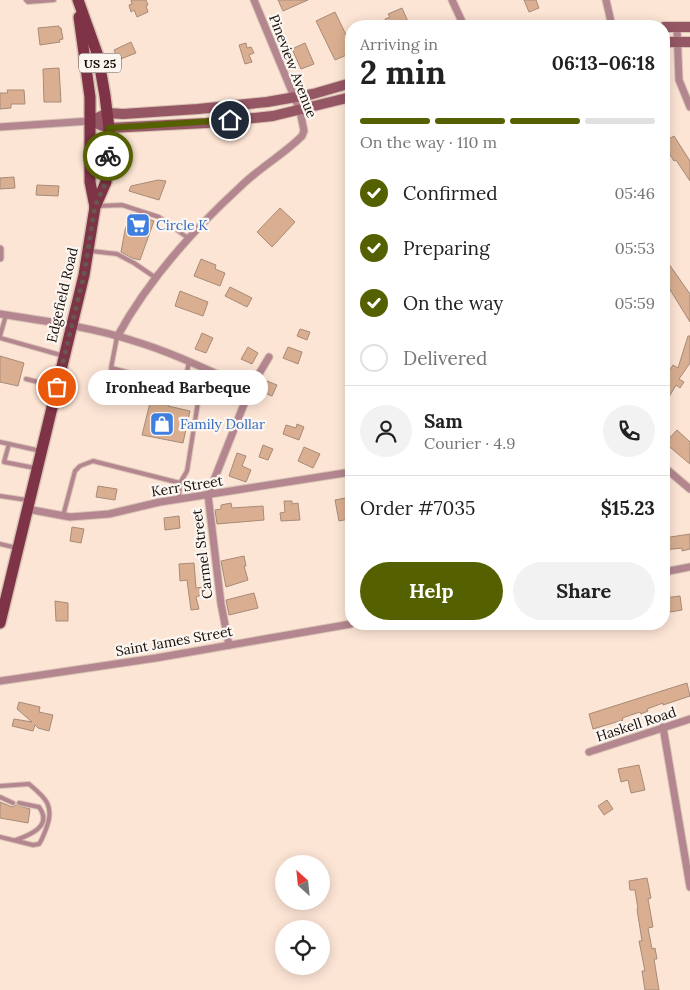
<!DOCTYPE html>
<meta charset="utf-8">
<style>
:root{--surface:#fff;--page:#f2f2f2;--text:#222;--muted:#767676;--line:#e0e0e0;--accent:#556000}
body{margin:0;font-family:Lora,serif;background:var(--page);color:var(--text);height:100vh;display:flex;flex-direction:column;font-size:19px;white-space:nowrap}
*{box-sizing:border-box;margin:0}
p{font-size:16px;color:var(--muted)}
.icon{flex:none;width:28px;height:28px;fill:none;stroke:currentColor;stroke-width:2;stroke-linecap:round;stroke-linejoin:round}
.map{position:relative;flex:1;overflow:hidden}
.panel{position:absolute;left:345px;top:20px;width:325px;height:610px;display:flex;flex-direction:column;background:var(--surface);border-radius:20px;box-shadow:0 2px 12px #0003}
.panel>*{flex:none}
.needle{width:32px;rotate:333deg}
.buttons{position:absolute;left:275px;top:855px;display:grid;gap:10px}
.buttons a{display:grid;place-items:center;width:55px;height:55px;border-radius:50%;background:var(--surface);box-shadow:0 2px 12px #0003;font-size:25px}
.pin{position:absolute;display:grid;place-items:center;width:42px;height:42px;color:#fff;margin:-21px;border:2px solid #fff;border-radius:50%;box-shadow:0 1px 5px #0007}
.courier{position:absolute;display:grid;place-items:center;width:50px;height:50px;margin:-25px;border:4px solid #556000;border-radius:50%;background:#fff;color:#222;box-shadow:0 1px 6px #0007}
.bubble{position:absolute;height:35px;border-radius:18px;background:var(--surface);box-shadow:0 2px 12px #0003;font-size:16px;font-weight:800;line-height:35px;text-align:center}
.overview em{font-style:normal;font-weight:800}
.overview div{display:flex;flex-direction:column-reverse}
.overview{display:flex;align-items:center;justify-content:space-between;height:85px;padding:0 15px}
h1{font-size:32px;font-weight:800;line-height:38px}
.bar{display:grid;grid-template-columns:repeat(4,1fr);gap:8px 5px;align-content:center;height:60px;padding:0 15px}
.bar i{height:6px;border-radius:4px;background:var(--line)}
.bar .selected{background:var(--accent)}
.bar p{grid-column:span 4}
.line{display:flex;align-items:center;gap:12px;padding:0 15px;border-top:1px solid var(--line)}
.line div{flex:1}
.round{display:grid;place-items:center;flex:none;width:52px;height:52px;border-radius:26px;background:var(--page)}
ol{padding:0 15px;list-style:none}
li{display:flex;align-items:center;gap:15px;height:55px}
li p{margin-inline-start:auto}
li .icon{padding:5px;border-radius:50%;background:var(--accent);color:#fff;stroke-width:4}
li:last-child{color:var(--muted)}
li i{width:28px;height:28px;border:2px solid var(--line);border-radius:50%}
.action{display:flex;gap:10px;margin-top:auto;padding:10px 15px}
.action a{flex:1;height:58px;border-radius:30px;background:var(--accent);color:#fff;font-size:20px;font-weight:800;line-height:58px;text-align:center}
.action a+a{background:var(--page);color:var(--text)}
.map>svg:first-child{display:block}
.building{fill:#daaf91;stroke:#a68b78}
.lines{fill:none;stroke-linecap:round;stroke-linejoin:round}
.lane-casing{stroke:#d8c3b4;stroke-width:6}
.street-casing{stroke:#d8c3b4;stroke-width:9}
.secondary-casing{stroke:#d8c3b4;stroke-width:12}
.primary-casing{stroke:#d8c3b4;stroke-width:14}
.lane{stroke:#b48790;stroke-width:4}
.street{stroke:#b48790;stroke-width:7}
.secondary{stroke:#965765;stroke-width:10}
.primary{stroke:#7f3347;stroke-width:11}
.done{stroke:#68594f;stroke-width:5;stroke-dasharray:0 9}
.route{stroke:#556000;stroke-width:6}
.labels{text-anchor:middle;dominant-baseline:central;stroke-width:4.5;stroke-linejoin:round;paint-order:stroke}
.shield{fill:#fcf6f2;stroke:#5c544e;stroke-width:1}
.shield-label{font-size:12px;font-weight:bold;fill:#170e07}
.street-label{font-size:14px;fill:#170e07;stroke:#fcf6f2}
.shop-label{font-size:14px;fill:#366cbe;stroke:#fcf6f2;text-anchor:start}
</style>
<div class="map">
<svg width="690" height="990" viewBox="0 0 690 990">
<rect width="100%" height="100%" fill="#fde5d5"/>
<g class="building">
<path d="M131 0H146L148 5 146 6 148 12 137 17 134 10 131 12 129 5 132 4Z"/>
<path d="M278 0H308L283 11Z"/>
<path d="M524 0H536L539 8 529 12Z"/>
<path d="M402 8 410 26H388L385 19 390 17 388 14Z"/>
<path d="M335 12 351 45V53L335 60 316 21Z"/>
<path d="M59 26V28H61L63 39 59 40 60 42 40 45 38 28Z"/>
<path d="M131 42 136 53 118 60 114 50Z"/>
<path d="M246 43 247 48 251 47 254 53 249 55 252 62 245 64 239 45Z"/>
<path d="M305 43 314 64 301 69 292 49Z"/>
<path d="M59 68 61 102H44L43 69Z"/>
<path d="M7 90H24L25 104H11V108L0 109V93H8Z"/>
<path d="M674 136 690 161V181L676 160 674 161 664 145V142Z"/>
<path d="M14 177 15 188 0 189V178Z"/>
<path d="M158 180 166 181 159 200 129 191 131 186Z"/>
<path d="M37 185 59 186 58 196 36 195Z"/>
<path d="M280 208 295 222 272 247 257 232Z"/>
<path d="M131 213 154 221 140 260 132 258 121 252 125 230Z"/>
<path d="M664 257 690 294V322L664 280Z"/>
<path d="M201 259 216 265 215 269 225 273 220 286 194 276Z"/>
<path d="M230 287 252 298 247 307 225 296Z"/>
<path d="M180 291 208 302 203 316 175 306Z"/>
<path d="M300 329 310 332 307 340 297 336Z"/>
<path d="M202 333 213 338 206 353 195 349Z"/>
<path d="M688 336H690V363L679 379 684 382 680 388 676 385 669 397 664 393V379L673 365 678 368Z"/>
<path d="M248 347 258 353 252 364 241 359Z"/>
<path d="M288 347 302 352 298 364 283 358Z"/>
<path d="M0 356 24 363 18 386 0 382Z"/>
<path d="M158 371 176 376 168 406 190 411 183 443 142 435Z"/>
<path d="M264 380 277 385 272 396 259 391Z"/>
<path d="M297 424 304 427 299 440 283 434 286 425 296 428Z"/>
<path d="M677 430 690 442V464L665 443Z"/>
<path d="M263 445 273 449 268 460 259 457Z"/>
<path d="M304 447 320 454 313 468 298 461Z"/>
<path d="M237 453 246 456 242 466 251 470 246 482 229 476Z"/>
<path d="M98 486 117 489 115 500 96 497Z"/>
<path d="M351 497V512L348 513 349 519 339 521 335 500Z"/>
<path d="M284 501H292V504L298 503 300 520 281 521 280 513 285 512Z"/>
<path d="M231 503 232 508 263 506 264 520 217 524 215 510 221 509V505Z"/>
<path d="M179 516 180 528 165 530 164 518Z"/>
<path d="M72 527 84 529 81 543 70 541Z"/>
<path d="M690 534V549L682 551V548L664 550V538Z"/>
<path d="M244 556 246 566H244L248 580 226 587 221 561Z"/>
<path d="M194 563 196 588 203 587 204 594 196 597 199 609 191 610 187 580 180 581 179 564Z"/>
<path d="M254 593 258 608 229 615 226 600Z"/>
<path d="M680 596 682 610 664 613V598Z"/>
<path d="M55 601 68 603V621H56Z"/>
<path d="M687 683 690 696 663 705V703L647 709 648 711 641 714 640 712 622 718 623 720 593 729 589 714Z"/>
<path d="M19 702 40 707 39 712 53 715 49 731 38 728 35 725 33 731 12 726 14 719 32 722 17 709Z"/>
<path d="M639 765 645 790 631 793 628 780 621 782 618 769Z"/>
<path d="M607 800 613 809 604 815 598 806Z"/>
<path d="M0 802 12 807 16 805 30 809 28 823 0 818Z"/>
<path d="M647 878 651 898 648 899 653 927 648 928 652 949 655 948 657 959H654L659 990H645L642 971H645L639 941H642L637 909H638L635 890H630L629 881Z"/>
</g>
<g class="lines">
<defs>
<g id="lane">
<path d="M26 0 28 2 54 0"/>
<path d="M98 206 122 205 159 217 188 238"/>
<path d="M91 251 117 254 134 263 156 278"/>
<path d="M0 336 6 315"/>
<path d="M117 337 111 368 138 375"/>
<path d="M0 338 64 356"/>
<path d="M26 379 54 386"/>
<path d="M0 442 41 451"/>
<path d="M9 444 4 462 35 468"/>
<path d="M180 483 187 471 198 402 183 391 189 362"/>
<path d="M0 496 27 500"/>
<path d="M63 516 75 471 80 466 93 461 180 483 179 498"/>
<path d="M0 544 17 548"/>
<path d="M0 786 29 784C46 798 55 806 46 829 44 834 42 840 39 844L33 845 0 837"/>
<path d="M0 797 13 803"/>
<path d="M16 840C30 835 53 826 39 807L19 803"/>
</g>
<g id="street">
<path d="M452 0 464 26"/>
<path d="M606 0 612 26"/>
<path d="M677 27 679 80 690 107"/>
<path d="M0 127 90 121"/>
<path d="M0 249V258"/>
<path d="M0 314C45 321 91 327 134 341 174 353 212 372 250 389"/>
<path d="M117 337C148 280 193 230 240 187 259 168 283 155 302 136L304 131 300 111 254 0"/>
<path d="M664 467 690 489"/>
<path d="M27 509 70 517 109 514 160 502 351 472"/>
<path d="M664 572 690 567"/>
<path d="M229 645 221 604 208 495 250 389 269 357"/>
<path d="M0 681 156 658 351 624"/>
<path d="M663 727 690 887"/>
<path d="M589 752 690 719"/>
</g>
<g id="secondary">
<path d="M664 27H690"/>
<path d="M664 42H690"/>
<path d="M90 121 108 113 123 114 198 109 267 102 313 94 351 83"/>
<path d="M90 121 109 128 206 123 273 116 351 97"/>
</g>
<g id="primary">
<path d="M79 17 90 97V182L95 207"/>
<path d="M0 623 84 275 95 207 106 182 109 128 105 96 98 56 78 0"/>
</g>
</defs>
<use href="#lane" class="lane-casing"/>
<use href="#street" class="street-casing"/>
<use href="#secondary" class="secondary-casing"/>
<use href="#primary" class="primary-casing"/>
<use href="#lane" class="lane"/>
<use href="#street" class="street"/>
<use href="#secondary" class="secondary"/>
<use href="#primary" class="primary"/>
</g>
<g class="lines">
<path class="done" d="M57 387 84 275 95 206 106 182 108 156"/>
<path class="route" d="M108 156 109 128 230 120"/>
</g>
<defs>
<symbol id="supermarket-square" viewBox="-11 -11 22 22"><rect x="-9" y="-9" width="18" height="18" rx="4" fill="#3f7fe0" stroke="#fcf6f2"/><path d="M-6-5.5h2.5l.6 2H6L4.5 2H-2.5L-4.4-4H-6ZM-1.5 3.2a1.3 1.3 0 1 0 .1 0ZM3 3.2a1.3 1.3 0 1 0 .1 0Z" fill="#fff"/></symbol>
<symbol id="shop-square" viewBox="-11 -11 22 22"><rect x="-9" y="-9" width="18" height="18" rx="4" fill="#3f7fe0" stroke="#fcf6f2"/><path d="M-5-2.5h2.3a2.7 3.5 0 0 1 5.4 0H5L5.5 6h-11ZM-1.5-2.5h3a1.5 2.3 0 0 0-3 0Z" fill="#fff"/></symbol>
</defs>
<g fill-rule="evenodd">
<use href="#supermarket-square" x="124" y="211" width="28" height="28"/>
<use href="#shop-square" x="148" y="410" width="28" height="28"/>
</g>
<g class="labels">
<rect class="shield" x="79" y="53.5" width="42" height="19" rx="4"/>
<g class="shield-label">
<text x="100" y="63">US 25</text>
</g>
<g class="street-label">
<text transform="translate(293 66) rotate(69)">Pineview Avenue</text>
<text transform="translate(62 295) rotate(-77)">Edgefield Road</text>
<text transform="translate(187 486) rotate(-9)">Kerr Street</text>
<text transform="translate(202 554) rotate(-97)">Carmel Street</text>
<text transform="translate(174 641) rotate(-10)">Saint James Street</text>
<text transform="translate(636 724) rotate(-18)">Haskell Road</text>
</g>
<g class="shop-label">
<text x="156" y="225">Circle K</text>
<text x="180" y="424">Family Dollar</text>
</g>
</g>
</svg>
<div class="buttons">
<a><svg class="needle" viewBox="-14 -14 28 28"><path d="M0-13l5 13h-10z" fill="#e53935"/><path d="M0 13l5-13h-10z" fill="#767676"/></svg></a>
<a><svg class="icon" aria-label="locate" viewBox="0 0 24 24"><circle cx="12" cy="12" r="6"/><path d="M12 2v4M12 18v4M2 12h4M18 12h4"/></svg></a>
</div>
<div class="pin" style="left:57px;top:387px;background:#ea580c"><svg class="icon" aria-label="bag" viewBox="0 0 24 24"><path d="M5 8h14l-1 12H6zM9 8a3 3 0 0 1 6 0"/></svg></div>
<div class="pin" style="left:230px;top:120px;background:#1f2937"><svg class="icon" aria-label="home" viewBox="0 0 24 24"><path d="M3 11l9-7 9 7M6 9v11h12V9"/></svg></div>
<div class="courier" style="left:108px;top:156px"><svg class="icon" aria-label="bike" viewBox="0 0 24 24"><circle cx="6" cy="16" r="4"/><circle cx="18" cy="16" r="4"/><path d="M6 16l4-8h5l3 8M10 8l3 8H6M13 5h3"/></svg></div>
<div class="bubble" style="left:88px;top:370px;width:180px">Ironhead Barbeque</div>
<section class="panel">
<div class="overview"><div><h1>2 min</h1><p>Arriving in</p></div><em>06:13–06:18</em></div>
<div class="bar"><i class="selected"></i><i class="selected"></i><i class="selected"></i><i></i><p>On the way · 110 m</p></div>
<ol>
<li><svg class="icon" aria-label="check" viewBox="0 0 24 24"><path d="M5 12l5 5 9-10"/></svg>Confirmed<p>05:46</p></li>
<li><svg class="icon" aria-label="check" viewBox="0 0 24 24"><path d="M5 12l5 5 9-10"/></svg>Preparing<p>05:53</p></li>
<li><svg class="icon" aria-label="check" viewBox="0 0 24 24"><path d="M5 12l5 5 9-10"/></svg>On the way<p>05:59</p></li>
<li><i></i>Delivered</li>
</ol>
<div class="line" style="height:90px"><a class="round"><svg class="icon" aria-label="person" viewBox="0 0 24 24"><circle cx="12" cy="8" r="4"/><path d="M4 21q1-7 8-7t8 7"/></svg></a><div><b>Sam</b><p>Courier · 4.9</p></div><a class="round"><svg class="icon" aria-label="phone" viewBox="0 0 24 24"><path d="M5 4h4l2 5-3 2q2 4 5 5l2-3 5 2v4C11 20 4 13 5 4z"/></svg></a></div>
<div class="line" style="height:65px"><div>Order #7035</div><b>$15.23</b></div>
<div class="action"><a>Help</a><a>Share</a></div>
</section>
</div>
